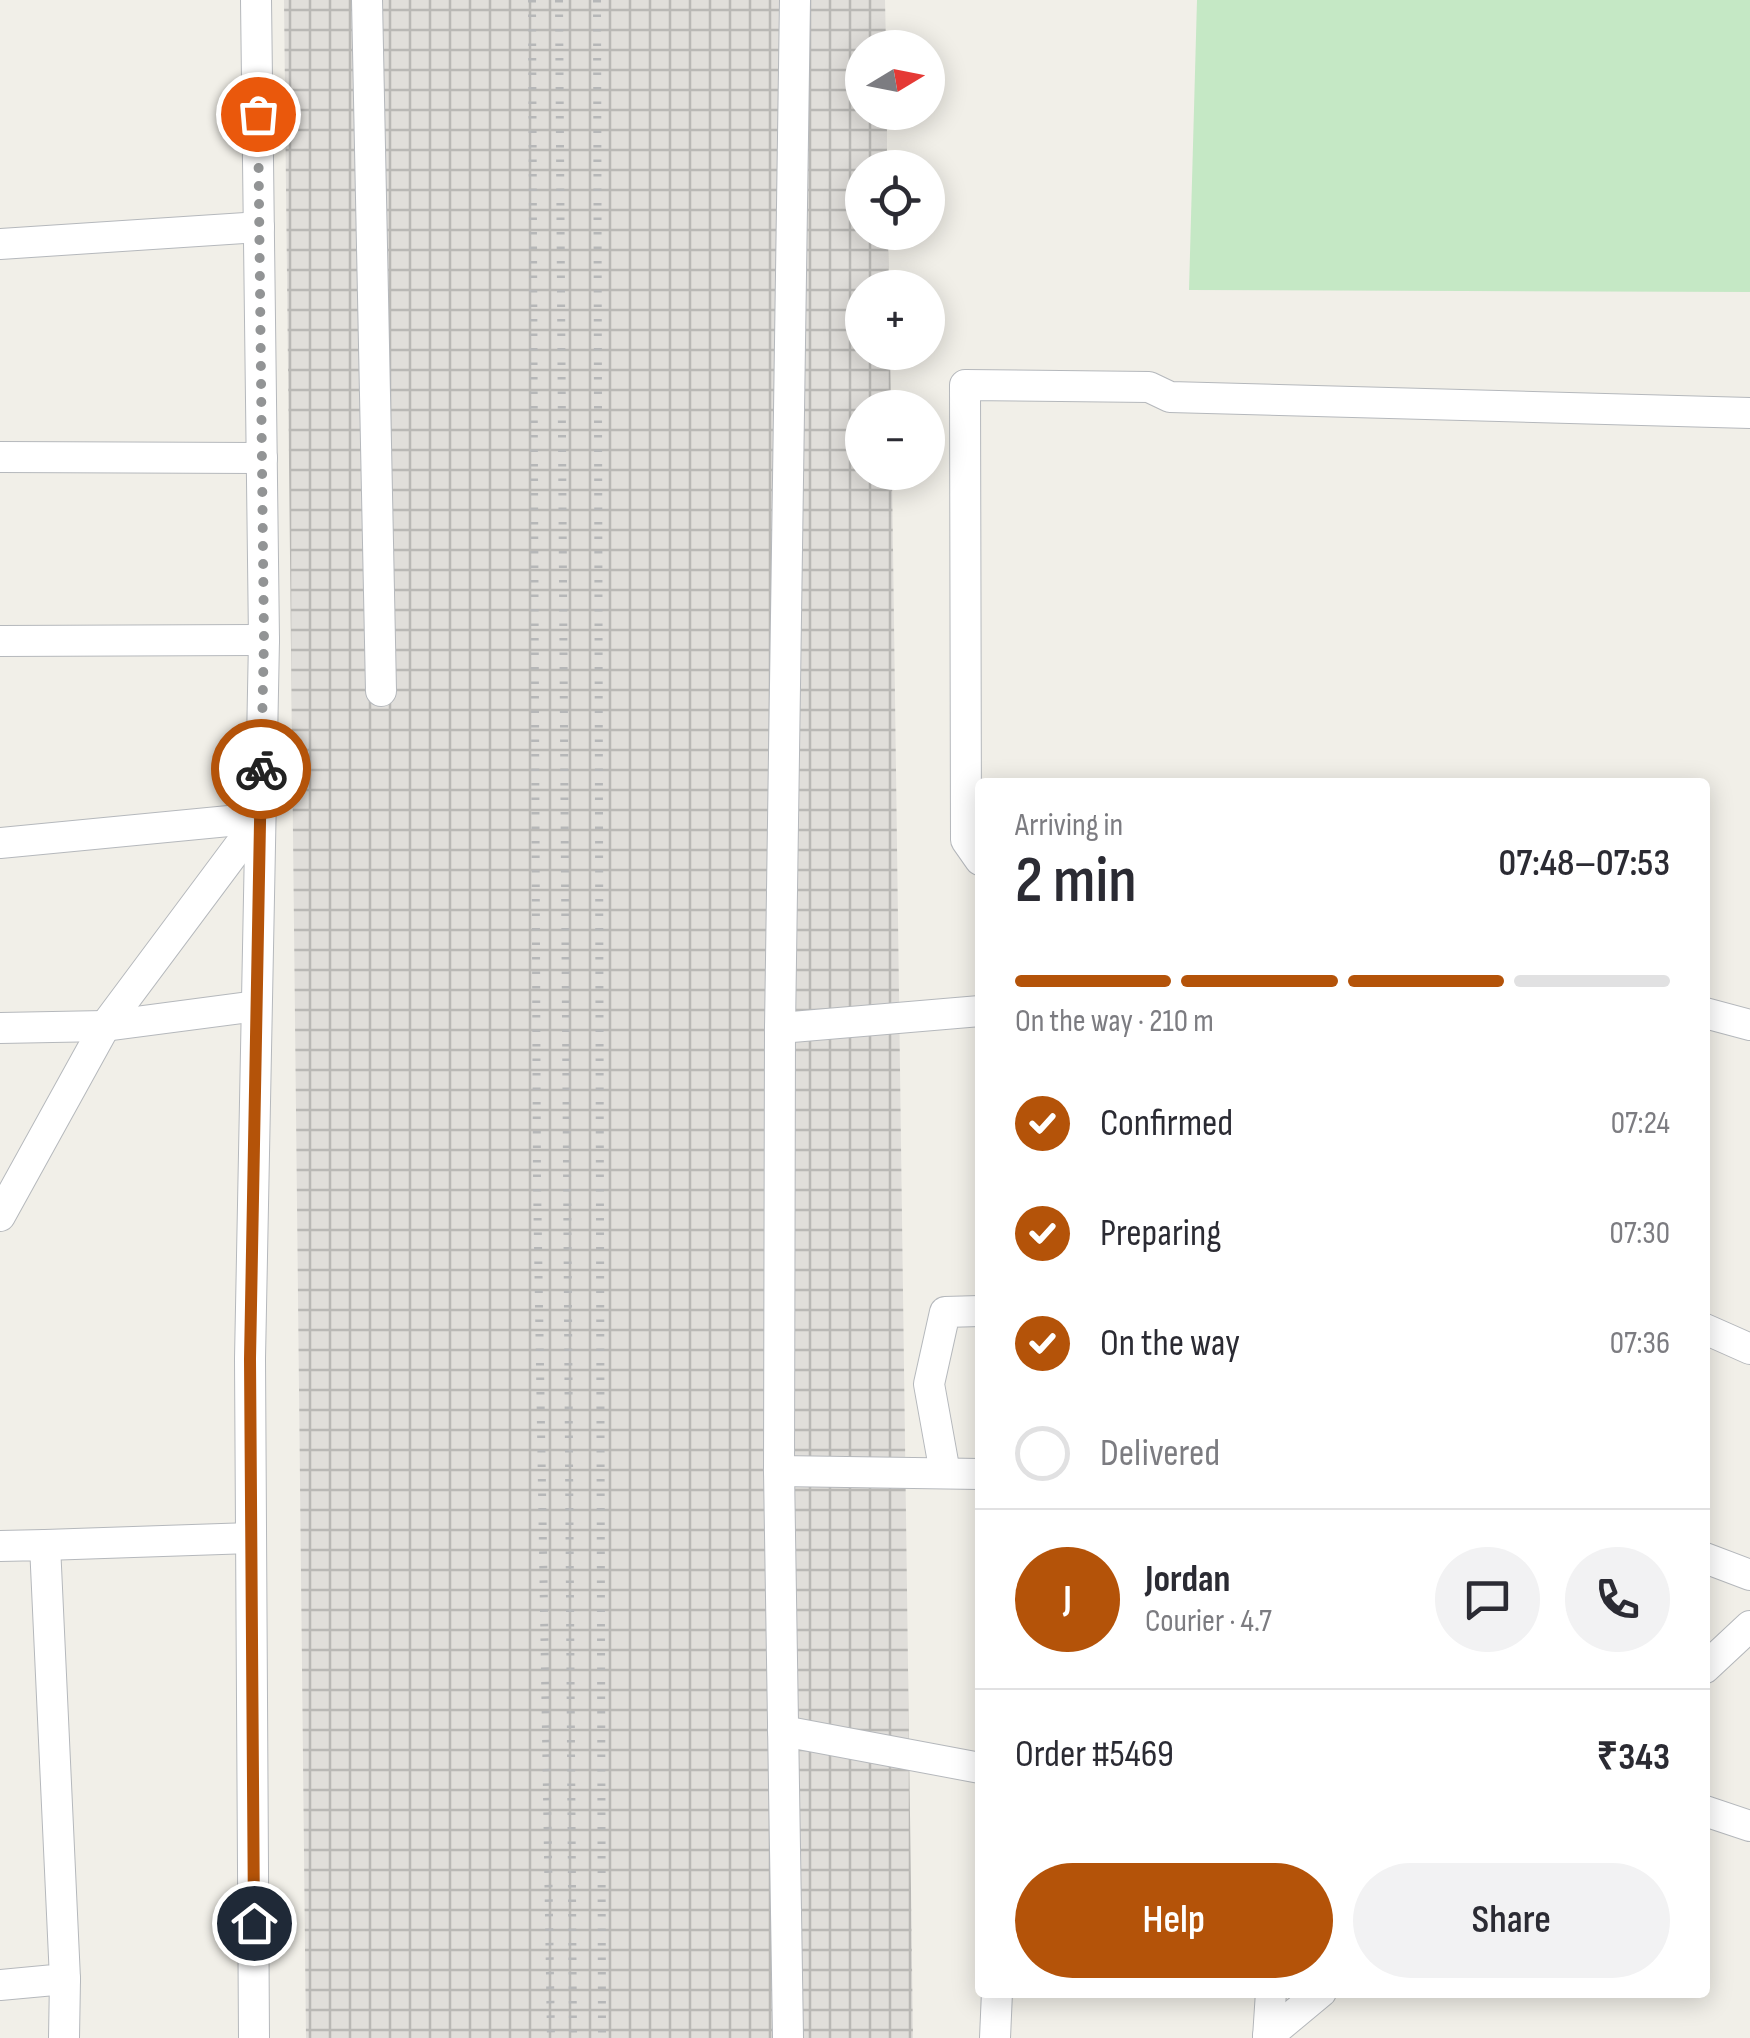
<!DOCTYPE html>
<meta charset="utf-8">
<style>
:root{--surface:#fff;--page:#f2f2f3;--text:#2b2b33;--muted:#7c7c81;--line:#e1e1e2;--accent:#b45309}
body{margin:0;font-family:"Sofia Sans Condensed",sans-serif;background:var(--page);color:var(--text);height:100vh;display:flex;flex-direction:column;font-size:38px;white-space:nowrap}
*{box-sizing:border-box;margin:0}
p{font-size:32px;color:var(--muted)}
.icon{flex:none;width:55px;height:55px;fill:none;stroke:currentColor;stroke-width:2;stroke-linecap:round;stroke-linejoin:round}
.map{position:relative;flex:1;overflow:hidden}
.side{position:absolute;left:975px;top:778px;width:735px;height:1220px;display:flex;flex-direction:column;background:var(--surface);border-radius:10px;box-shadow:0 5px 25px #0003}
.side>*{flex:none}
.needle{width:65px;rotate:80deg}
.buttons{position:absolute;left:845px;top:30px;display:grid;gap:20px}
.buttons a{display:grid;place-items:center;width:100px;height:100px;border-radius:50%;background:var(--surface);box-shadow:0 5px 25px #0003;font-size:50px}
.pin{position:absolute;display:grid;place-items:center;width:85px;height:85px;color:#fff;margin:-42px;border:5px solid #fff;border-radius:50%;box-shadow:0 2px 10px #0007}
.courier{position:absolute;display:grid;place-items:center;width:100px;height:100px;margin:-50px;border:8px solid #b45309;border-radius:50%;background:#fff;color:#222;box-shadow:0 2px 12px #0007}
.overview em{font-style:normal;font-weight:600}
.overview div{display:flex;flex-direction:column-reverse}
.overview{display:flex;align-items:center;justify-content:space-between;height:170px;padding:0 40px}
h1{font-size:65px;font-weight:600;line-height:75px}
.bar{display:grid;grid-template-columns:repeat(4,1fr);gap:15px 10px;align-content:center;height:120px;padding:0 40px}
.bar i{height:12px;border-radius:8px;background:var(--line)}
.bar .active{background:var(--accent)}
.bar p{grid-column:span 4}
.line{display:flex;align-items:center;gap:25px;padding:0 40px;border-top:2px solid var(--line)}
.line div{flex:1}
.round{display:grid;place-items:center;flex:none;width:105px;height:105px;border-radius:52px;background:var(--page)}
ol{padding:0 40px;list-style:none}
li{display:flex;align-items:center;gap:30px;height:110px}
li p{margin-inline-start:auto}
li .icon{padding:10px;border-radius:50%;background:var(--accent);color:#fff;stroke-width:4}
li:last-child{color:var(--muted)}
li i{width:55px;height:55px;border:5px solid var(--line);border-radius:50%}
.button{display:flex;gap:20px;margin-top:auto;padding:20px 40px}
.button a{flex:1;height:115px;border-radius:60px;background:var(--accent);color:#fff;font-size:40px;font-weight:600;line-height:115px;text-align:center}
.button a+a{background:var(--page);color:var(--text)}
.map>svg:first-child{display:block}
.industrial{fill:url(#industrial-grid)}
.pitch{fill:#c5e8c5}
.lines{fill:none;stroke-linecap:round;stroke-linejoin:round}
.street-casing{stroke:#b5b8bc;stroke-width:32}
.street{stroke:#fff;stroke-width:30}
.rail{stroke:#b6b7b8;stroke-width:8;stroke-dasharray:2.5 12;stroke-linecap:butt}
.done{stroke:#929495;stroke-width:10;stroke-dasharray:0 18}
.route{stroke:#b45309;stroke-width:12}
</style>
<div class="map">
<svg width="1750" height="2038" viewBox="0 0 1750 2038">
<defs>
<pattern id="industrial-grid" width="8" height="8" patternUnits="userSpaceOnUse" patternTransform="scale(2.5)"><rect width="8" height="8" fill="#e0deda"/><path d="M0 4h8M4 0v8" fill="none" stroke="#b9b8b5"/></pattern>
</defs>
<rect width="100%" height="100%" fill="#f1efe8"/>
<path class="industrial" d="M284 0H885L886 47 862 48V112L887 113V167L862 168V232L888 233 889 287 862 288V352L890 353 891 407 862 408V472L892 473 913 2038H306Z"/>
<path class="pitch" d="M1197 0H1750V292L1189 290Z"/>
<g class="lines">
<defs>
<g id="street">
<path d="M367 0 381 691"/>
<path d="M0 244 259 227"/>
<path d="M0 457 262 458"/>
<path d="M0 641 264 640"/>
<path d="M0 843 260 818"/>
<path d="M980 860 966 840 965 385 1149 387 1170 397 1750 413"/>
<path d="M1705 1013 1750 1025"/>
<path d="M0 1028 105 1026 256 1006"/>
<path d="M780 1028 980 1011"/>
<path d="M0 1216 105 1026 260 818"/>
<path d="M1705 1329 1750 1349"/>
<path d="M779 1471 980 1474"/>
<path d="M945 1473 929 1384 945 1312 980 1311"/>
<path d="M45 1545 251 1538"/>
<path d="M0 1546 45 1545 65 1979 0 1985"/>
<path d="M1705 1558 1750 1575"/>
<path d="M1705 1668 1750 1626"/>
<path d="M783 1731 980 1768"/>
<path d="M1705 1811 1750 1826"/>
<path d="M1268 2036 1321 1992"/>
<path d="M64 2038 65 1979"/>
<path d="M254 2038 250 1359 264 640 256 0"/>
<path d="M788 2038 779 1471 780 1028 795 0"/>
<path d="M995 2038 997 1992"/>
<path d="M1268 2038 1271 1992"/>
</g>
</defs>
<use href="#street" class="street-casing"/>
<use href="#street" class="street"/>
<g class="rail">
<path d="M532 0 537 1182 551 2038"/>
<path d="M559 0 573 2038"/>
<path d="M597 0 602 2038"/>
</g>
</g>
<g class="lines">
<path class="done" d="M258 114 264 640 261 769"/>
<path class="route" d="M254 1923 250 1359 261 769"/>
</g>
</svg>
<div class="buttons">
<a><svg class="needle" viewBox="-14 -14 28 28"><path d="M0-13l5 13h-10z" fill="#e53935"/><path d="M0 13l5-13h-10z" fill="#7c7c81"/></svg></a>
<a><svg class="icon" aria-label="locate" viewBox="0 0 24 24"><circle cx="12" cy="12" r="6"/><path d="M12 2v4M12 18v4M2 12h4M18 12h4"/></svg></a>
<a>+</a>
<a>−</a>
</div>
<div class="pin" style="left:258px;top:114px;background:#ea580c"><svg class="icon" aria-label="bag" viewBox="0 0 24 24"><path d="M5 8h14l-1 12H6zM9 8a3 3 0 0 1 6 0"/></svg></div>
<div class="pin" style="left:254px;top:1923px;background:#1f2937"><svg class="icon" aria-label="home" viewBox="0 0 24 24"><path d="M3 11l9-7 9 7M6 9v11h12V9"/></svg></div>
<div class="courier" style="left:261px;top:769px"><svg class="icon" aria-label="bike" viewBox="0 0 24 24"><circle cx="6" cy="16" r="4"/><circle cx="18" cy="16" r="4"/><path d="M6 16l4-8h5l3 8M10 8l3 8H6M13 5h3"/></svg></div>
<section class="side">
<div class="overview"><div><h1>2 min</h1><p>Arriving in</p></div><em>07:48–07:53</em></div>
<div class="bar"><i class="active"></i><i class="active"></i><i class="active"></i><i></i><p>On the way · 210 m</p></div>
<ol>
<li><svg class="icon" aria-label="check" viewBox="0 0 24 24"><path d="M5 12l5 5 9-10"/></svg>Confirmed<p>07:24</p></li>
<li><svg class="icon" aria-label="check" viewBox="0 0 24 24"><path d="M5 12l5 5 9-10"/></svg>Preparing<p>07:30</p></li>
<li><svg class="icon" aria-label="check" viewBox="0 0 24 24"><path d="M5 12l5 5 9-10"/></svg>On the way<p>07:36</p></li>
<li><i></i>Delivered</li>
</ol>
<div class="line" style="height:180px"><b class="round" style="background:var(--accent);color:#fff">J</b><div><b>Jordan</b><p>Courier · 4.7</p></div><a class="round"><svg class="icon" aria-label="chat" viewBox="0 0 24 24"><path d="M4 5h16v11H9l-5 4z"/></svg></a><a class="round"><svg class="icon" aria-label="phone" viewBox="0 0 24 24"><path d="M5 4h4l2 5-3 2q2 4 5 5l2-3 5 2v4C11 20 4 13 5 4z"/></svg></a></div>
<div class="line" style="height:130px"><div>Order #5469</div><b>₹343</b></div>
<div class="button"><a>Help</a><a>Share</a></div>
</section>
</div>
